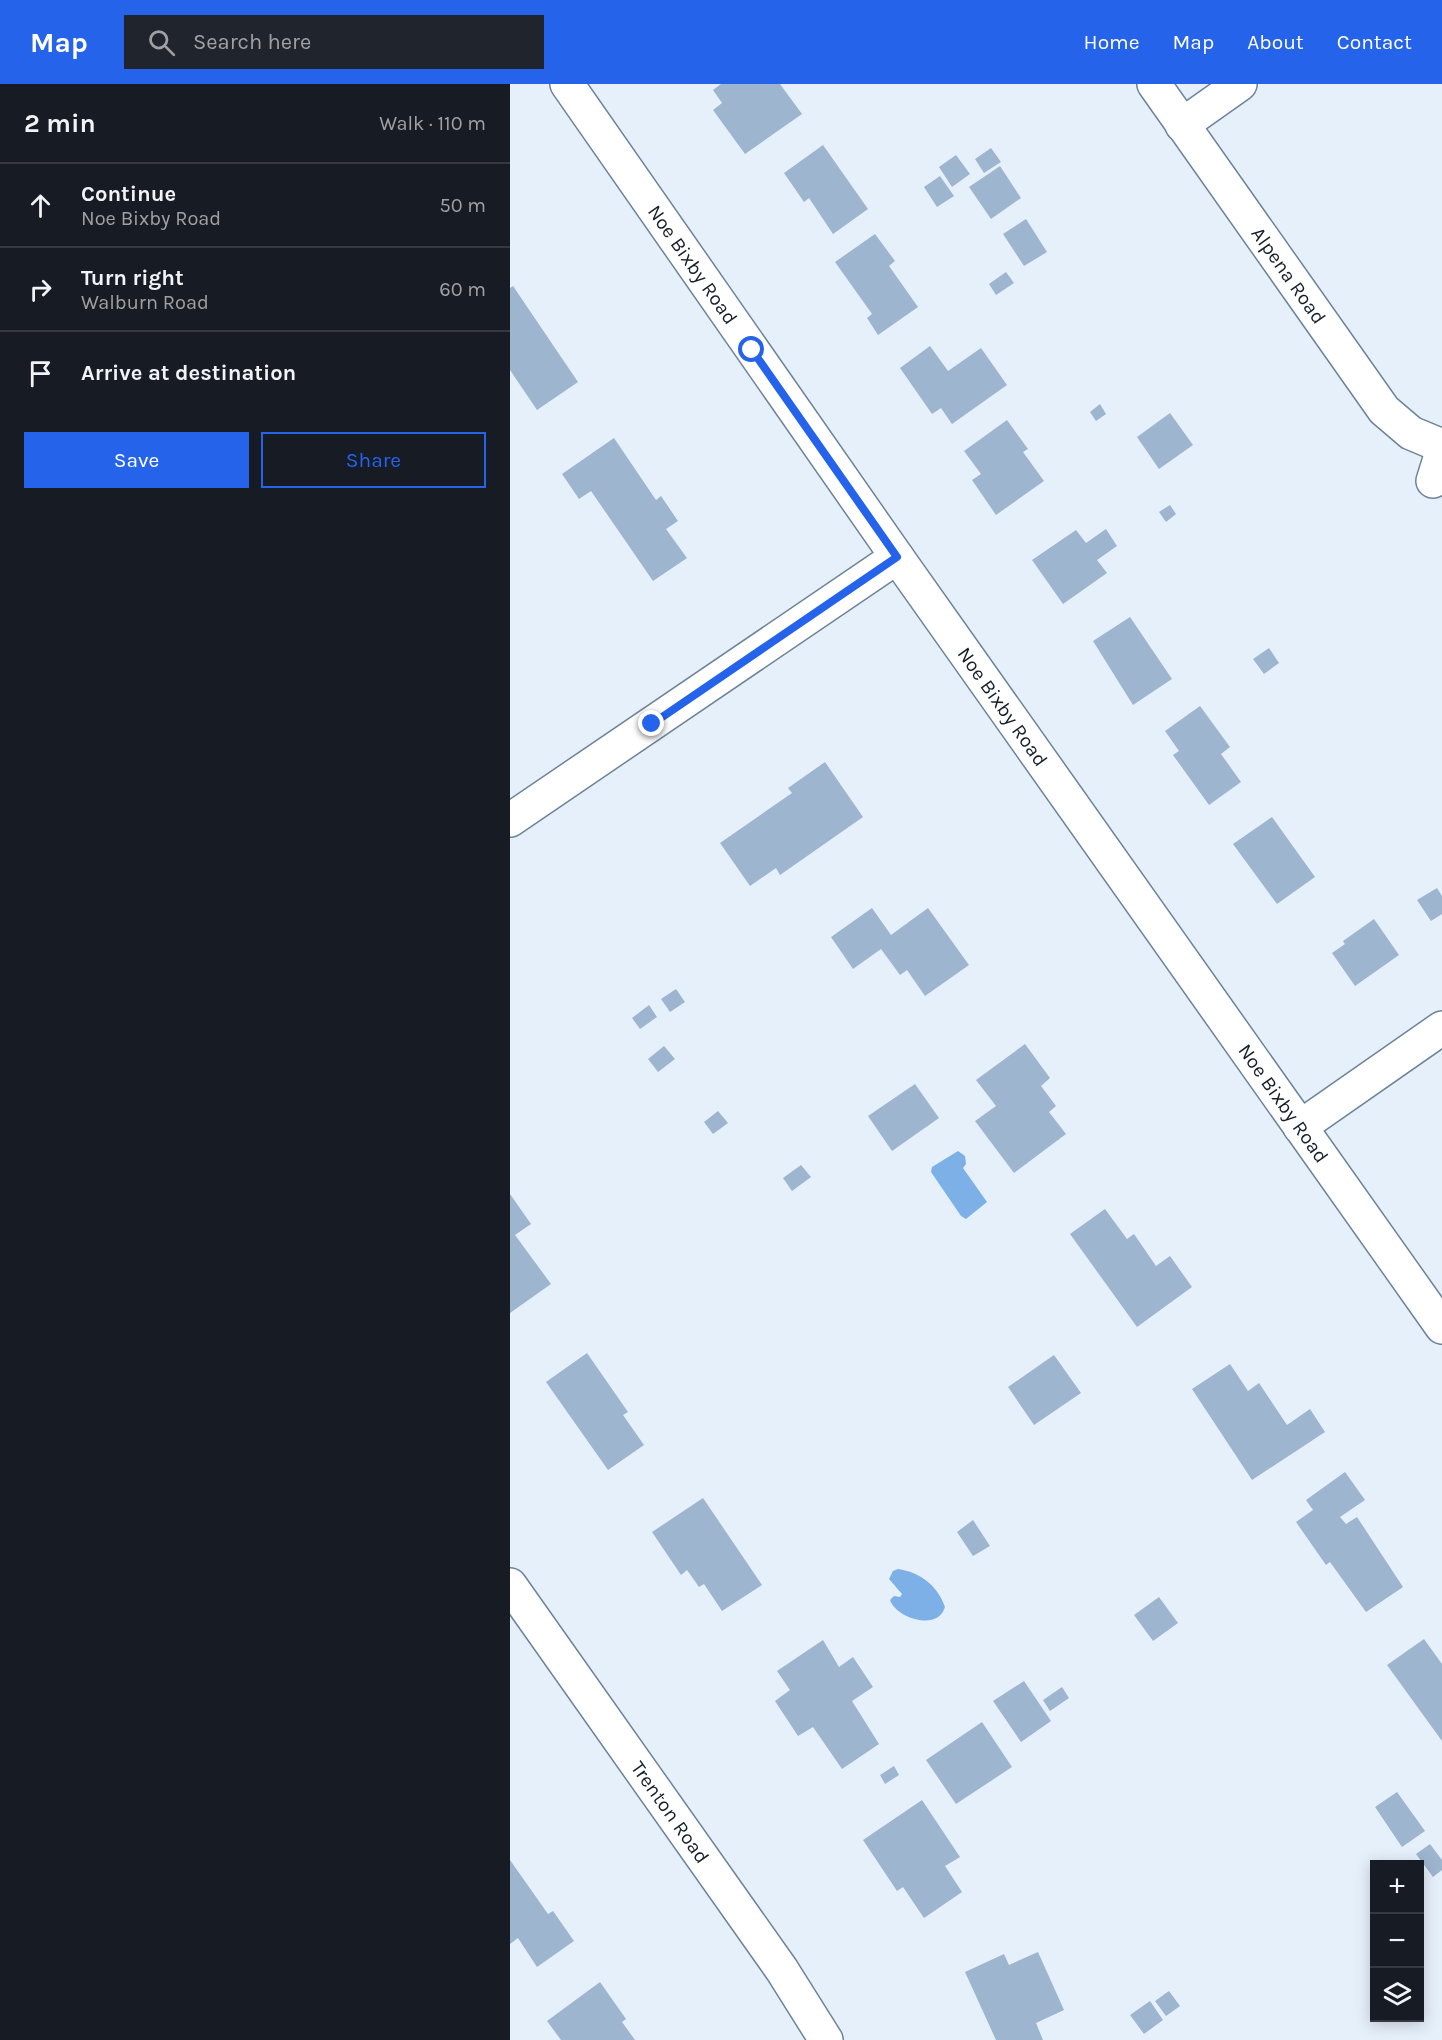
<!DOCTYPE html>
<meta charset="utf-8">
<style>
body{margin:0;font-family:Karla,sans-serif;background:#20242c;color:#f1f3f6}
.controls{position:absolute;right:18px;bottom:18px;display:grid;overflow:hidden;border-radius:0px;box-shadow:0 3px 15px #0003}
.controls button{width:54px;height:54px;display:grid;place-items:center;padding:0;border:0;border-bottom:2px solid #363941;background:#171b24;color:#f1f3f6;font:30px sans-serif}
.stop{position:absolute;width:18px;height:18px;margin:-14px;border:4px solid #2563eb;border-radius:50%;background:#fff}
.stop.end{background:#2563eb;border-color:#fff;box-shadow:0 2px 6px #0008}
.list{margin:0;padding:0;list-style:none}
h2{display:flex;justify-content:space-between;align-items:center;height:78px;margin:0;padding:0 24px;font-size:26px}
h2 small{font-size:20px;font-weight:400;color:#9ea1a6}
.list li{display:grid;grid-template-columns:39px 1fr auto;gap:18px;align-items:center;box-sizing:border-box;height:84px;padding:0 24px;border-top:2px solid #363941}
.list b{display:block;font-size:22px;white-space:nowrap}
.list p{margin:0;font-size:20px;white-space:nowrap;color:#9ea1a6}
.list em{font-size:20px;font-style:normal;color:#9ea1a6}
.actions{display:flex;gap:12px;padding:18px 24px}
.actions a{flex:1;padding:14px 0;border:2px solid #2563eb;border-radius:0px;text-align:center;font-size:21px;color:#2563eb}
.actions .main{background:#2563eb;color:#fff}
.icon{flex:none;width:33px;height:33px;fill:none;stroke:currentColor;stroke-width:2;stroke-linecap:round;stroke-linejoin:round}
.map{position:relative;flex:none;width:932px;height:1956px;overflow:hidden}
header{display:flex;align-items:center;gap:36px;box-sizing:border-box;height:84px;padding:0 30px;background:#2563eb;color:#fff}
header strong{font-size:28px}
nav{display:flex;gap:33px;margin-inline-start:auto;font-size:21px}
.search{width:420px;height:54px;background:#20242c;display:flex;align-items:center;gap:15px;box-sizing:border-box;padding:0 21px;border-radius:0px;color:#9ea1a6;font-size:22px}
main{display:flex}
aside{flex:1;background:#171b24}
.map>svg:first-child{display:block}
.water{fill:#7cb0e7}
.building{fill:#9db5cf}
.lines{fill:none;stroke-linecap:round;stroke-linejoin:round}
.minor-casing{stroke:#6c839b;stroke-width:36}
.minor{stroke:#fff;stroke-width:33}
.route{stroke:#2563eb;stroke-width:8}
.labels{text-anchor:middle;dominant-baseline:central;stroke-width:6;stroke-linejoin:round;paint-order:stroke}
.street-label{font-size:20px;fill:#151e28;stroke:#fff}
</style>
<header>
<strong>Map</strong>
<div class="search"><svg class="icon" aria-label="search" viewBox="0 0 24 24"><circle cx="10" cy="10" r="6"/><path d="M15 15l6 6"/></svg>Search here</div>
<nav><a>Home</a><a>Map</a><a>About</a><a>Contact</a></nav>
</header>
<main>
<aside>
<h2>2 min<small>Walk · 110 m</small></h2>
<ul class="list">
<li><svg class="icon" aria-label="ahead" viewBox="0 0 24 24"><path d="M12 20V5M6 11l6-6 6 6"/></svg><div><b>Continue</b><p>Noe Bixby Road</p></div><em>50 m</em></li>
<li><svg class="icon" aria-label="right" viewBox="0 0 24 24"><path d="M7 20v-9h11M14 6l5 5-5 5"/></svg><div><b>Turn right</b><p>Walburn Road</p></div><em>60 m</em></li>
<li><svg class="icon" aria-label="arrive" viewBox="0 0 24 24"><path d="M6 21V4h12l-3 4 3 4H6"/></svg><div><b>Arrive at destination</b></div></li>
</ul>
<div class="actions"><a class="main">Save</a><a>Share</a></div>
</aside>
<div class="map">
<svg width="932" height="1956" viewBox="0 0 932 1956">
<rect width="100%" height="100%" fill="#e6f0fb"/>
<path class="water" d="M448,1067L455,1072L456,1080L453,1084L477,1118L456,1135L451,1132L421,1088L422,1083Z
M388,1485C410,1488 428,1502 435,1523C428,1548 386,1534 380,1516L384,1512L390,1513L392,1510L379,1495L383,1487Z"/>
<path class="building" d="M211,0H270L292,30L235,70L203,26L212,19L203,6Z
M313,61L358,125L323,150L299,114L294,118L274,89Z
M481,64L491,78L474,89L465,75Z
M446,71L460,90L442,103L429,83Z
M490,82L511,114L481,135L459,103Z
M430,92L444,112L427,123L414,103Z
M516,135L537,168L514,182L493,150Z
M365,150L385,177L379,182L408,223L368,251L357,234L362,230L325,178Z
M496,188L504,199L486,211L479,200Z
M3,202L68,298L27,326L0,286V204Z
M420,262L438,287L471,264L497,301L442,340L431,324L422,330L390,284Z
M590,320L596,330L586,337L580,328Z
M660,329L683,361L649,385L627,353Z
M497,336L518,365L513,368L534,397L486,431L462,396L471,390L454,367Z
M104,354L146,416L151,412L168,437L156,445L177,474L143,497L81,407L69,415L52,390Z
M660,421L666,430L656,438L649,428Z
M596,445L607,462L587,476L597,489L553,520L522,476L566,446L576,459Z
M620,533L662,595L623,621L583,557Z
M759,564L769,579L754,590L743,575Z
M690,622L720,663L711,670L731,698L699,721L663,671L669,667L655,647Z
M315,678L353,733L270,791L266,784L240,802L210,759L282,709L278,704Z
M762,733L805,793L767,820L723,760Z
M927,804L932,812V830L921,837L907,816Z
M362,824L381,851L418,824L459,881L415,912L397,886L390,891L371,865L343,885L321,853Z
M864,835L889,871L845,902L822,869L835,860L833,857Z
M166,905L175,918L160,928L151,915Z
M139,921L147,933L130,945L122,934Z
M515,960L540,994L531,1002L546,1022L539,1028L556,1050L504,1089L465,1037L486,1022L466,996Z
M154,962L165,975L148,988L138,975Z
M405,1000L429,1034L382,1067L358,1032Z
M208,1027L218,1039L203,1050L194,1038Z
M291,1081L301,1093L282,1107L273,1094Z
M0,1110L21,1140L5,1151L41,1200L0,1229Z
M595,1125L617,1155L624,1150L646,1182L660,1172L682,1203L627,1243L560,1150Z
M77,1269L118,1328L113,1331L134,1361L98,1386L36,1298Z
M544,1271L571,1309L524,1341L498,1303Z
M720,1280L738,1307L749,1299L777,1341L800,1325L815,1348L742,1396L682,1305Z
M835,1388L855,1416L830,1433L836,1440L847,1433L893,1503L856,1528L820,1478L816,1481L786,1438L803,1426L796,1416Z
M193,1414L252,1501L212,1527L194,1500L189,1503L177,1486L171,1491L142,1448Z
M463,1436L480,1462L463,1472L447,1448Z
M649,1513L668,1539L643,1557L624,1531Z
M914,1555L932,1580V1657L877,1581Z
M313,1556L329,1583L343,1573L363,1603L342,1617L369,1660L332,1685L303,1643L288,1652L265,1617L280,1606L267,1587Z
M514,1597L541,1637L511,1658L483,1617Z
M552,1603L559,1614L540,1627L533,1616Z
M472,1638L502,1683L446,1720L416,1676Z
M384,1682L389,1691L375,1700L370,1691Z
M887,1708L915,1747L892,1763L865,1723Z
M412,1716L450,1773L435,1782L452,1808L414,1834L393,1803L387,1807L353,1756Z
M920,1760L932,1776V1786L923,1793L906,1770Z
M0,1776L38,1830L43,1827L64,1857L27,1883L8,1854L0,1860Z
M528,1868L554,1926L526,1939L533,1956H486L455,1888L494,1870L499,1881Z
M90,1898L116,1935L112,1938L125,1956H51L37,1937Z
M659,1907L670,1922L656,1932L645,1917Z
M640,1917L653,1936L634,1950L620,1931Z"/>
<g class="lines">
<g class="minor-casing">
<g id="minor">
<path id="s1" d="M57,0L387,473L932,1243"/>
<path id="s2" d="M644,0L874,326L901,349L932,362"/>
<path d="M672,41L730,0"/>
<path d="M923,397L932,368"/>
<path d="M0,736L387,473"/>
<path d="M790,1043L932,944"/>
<path id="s3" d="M0,1501L272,1886L316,1956"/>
</g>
</g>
<use href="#minor" class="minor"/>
</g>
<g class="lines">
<path class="route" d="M142,640L387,473L242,266"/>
</g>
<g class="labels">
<g class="street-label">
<text stroke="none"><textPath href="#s1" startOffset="220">Noe Bixby Road</textPath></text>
<text stroke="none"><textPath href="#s2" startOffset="234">Alpena Road</textPath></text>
<text stroke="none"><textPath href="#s1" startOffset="760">Noe Bixby Road</textPath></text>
<text stroke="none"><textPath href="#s1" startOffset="1246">Noe Bixby Road</textPath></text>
<text stroke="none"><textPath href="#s3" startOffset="278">Trenton Road</textPath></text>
</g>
</g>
</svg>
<div class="controls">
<button>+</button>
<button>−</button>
<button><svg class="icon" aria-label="layers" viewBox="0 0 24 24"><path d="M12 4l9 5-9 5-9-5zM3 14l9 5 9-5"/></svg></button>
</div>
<div class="stop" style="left:242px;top:266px"></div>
<div class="stop end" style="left:142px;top:640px"></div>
</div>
</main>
